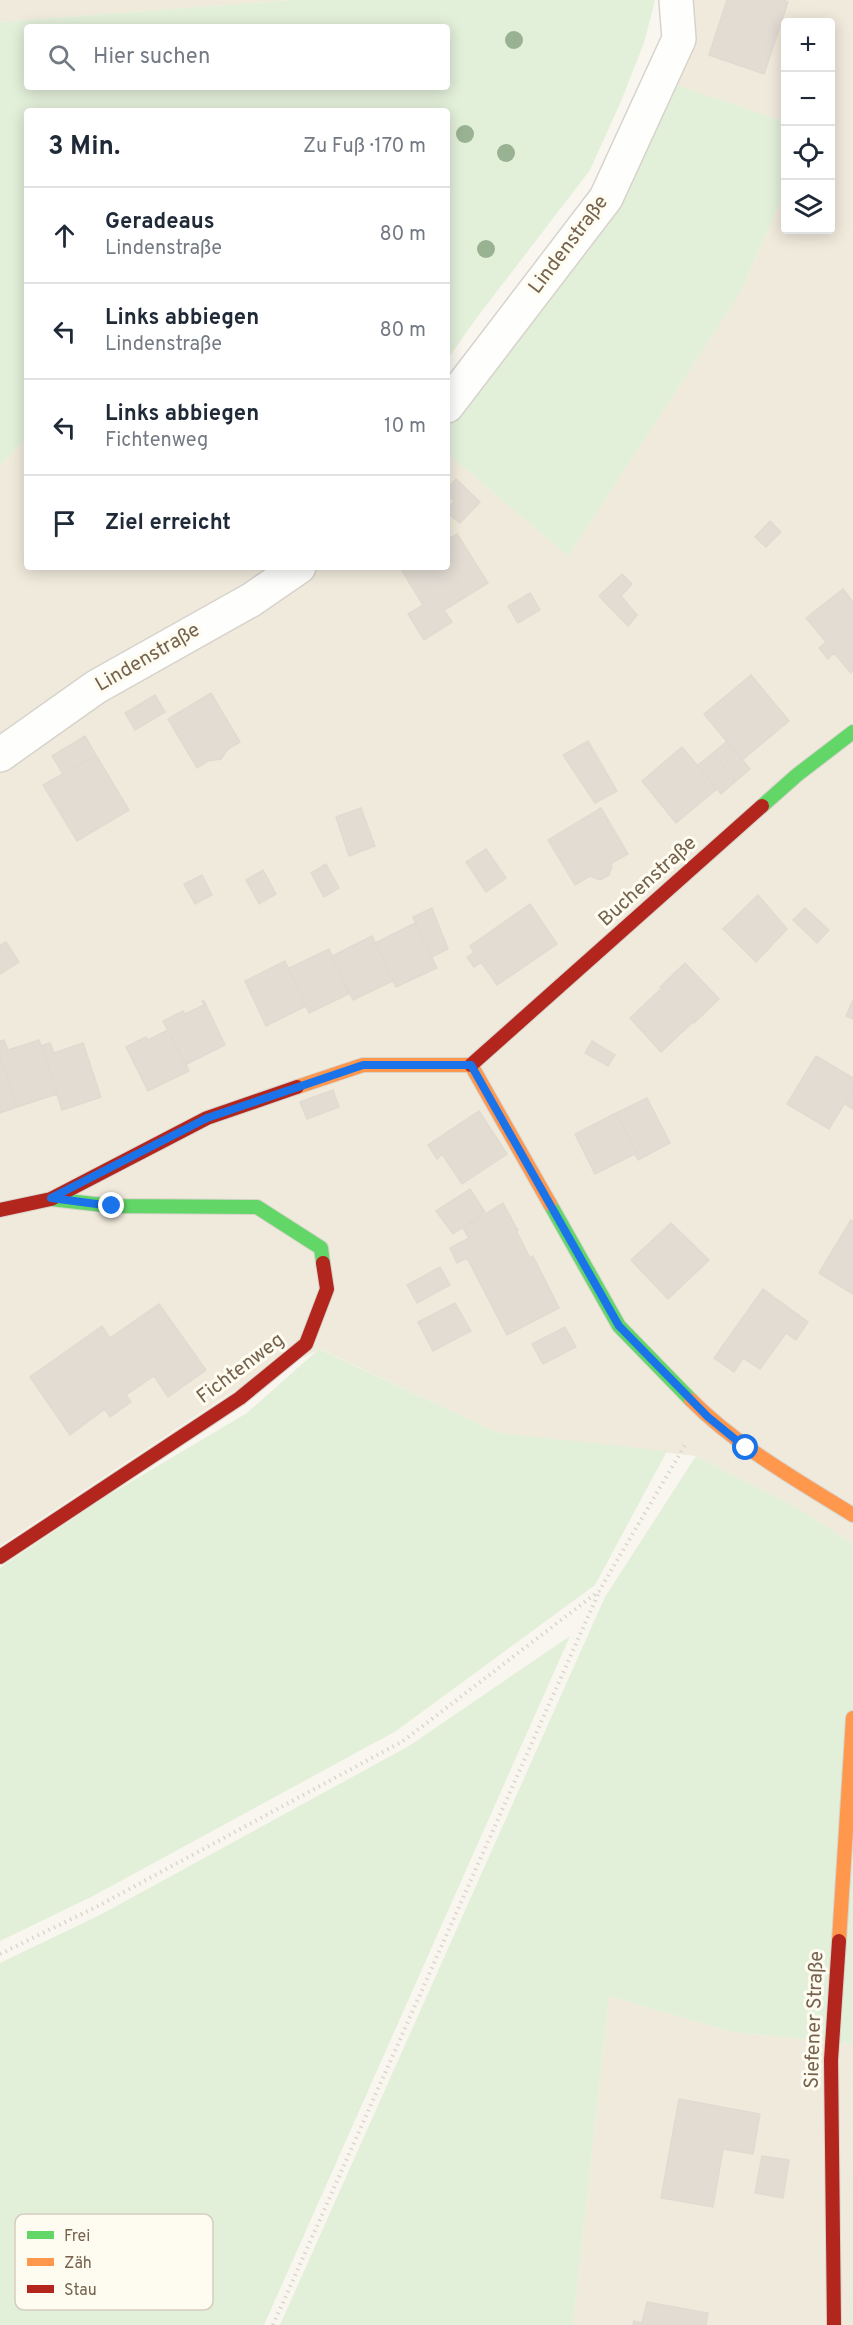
<!DOCTYPE html>
<html lang="de">
<meta charset="utf-8">
<style>
body{margin:0;font-family:Overpass,sans-serif;background:#f2f2f3;color:#1f2937}
.controls{position:absolute;right:18px;top:18px;display:grid;overflow:hidden;border-radius:6px;box-shadow:0 3px 15px #0003}
.controls button{width:54px;height:54px;display:grid;place-items:center;padding:0;border:0;border-bottom:2px solid #e0e1e3;background:#fff;color:#1f2937;font:30px sans-serif}
.stop{position:absolute;width:18px;height:18px;margin:-14px;border:4px solid #1a73e8;border-radius:50%;background:#fff}
.stop.end{background:#1a73e8;border-color:#fff;box-shadow:0 2px 6px #0008}
.list{margin:0;padding:0;list-style:none}
h2{display:flex;justify-content:space-between;align-items:center;height:78px;margin:0;padding:0 24px;font-size:26px}
h2 small{font-size:20px;font-weight:400;color:#747a83}
.list li{display:grid;grid-template-columns:39px 1fr auto;gap:18px;align-items:center;box-sizing:border-box;height:96px;padding:0 24px;border-top:2px solid #e0e1e3}
.list b{display:block;font-size:22px;white-space:nowrap}
.list p{margin:0;font-size:20px;white-space:nowrap;color:#747a83}
.list em{font-size:20px;font-style:normal;color:#747a83}
.icon{flex:none;width:33px;height:33px;fill:none;stroke:currentColor;stroke-width:2;stroke-linecap:round;stroke-linejoin:round}
.map{position:relative;flex:none;width:853px;height:2325px;overflow:hidden}
.search{position:absolute;background:#fff;box-shadow:0 3px 15px #0003;left:24px;top:24px;width:426px;height:66px;display:flex;align-items:center;gap:15px;box-sizing:border-box;padding:0 21px;border-radius:6px;color:#747a83;font-size:22px}
.panel{position:absolute;background:#fff;box-shadow:0 3px 15px #0003;left:24px;top:108px;width:426px;height:462px;border-radius:6px}
.map>svg:first-child{display:block}
.residential{fill:#f0eadc}
.green{fill:#e2efd9;fill-rule:evenodd}
.building{fill:#e2dcd3;stroke:#e1dad0;stroke-width:1.5}
.lines{fill:none;stroke-linecap:round;stroke-linejoin:round}
.street-casing{stroke:#d7d3cc;stroke-width:36}
.fast-casing{stroke:#d8d3cb;stroke-width:16}
.slow-casing{stroke:#d8d3cb;stroke-width:16}
.jam-casing{stroke:#d8d3cb;stroke-width:16}
.path{stroke:#dad6cf;stroke-width:4;stroke-dasharray:1.5 4.5;stroke-linecap:butt}
.street{stroke:#fefefc;stroke-width:33}
.fast{stroke:#63d668;stroke-width:14}
.slow{stroke:#ff974d;stroke-width:14}
.jam{stroke:#b3261e;stroke-width:14}
.tree{fill:#99b292}
.route{stroke:#1a73e8;stroke-width:8}
.labels{text-anchor:middle;dominant-baseline:central;stroke-width:6;stroke-linejoin:round;paint-order:stroke}
.street-label{font-size:20px;fill:#76634e;stroke:#fefbf0}
.key{fill:#fefbf0;stroke:#d5cdbf;stroke-width:1.5}
.key-label{font-size:16px;fill:#76634e}
</style>
<div class="map">
<svg width="853" height="2325" viewBox="0 0 853 2325">
<rect width="100%" height="100%" fill="#f8f6ee"/>
<path class="residential" d="M0,0H293L0,22Z
M683,0H853V1544L799,1509L696,1456L498,1433L320,1349L232,1392L0,1546V466L27,437V567H447V453L568,556L740,293L785,191L786,230H830V22H786L785,122L668,82Z
M609,1996L732,2032L852,2044L850,2325H573Z"/>
<path class="green" d="M293,0H655L644,43L621,101L590,170L475,320L447,360V111H27V437L0,466V22ZM27,27H447V87H27Z
M668,82L785,122V191L740,293L568,556L447,453V423L614,200Z
M319,1349L498,1433L667,1451L595,1585L396,1731L93,1896L0,1941V1568L102,1499L247,1413Z
M696,1456L799,1509L853,1544V2325H850L852,2044L732,2032L609,1996L573,2325H280L605,1597Z
M570,1636L264,2325H0V1963L100,1915L409,1746Z"/>
<path class="building" d="M727,0H786L785,2H788L764,74L709,55Z
M456,479L480,502L460,523L447,513V509L454,501L447,495V489Z
M770,521L781,532L766,547L755,537Z
M457,534L488,583L444,610L452,622L424,640L408,614L423,605L401,569L404,567H447V540Z
M622,574L632,584L621,596L637,615L628,626L599,596Z
M843,589L853,602V671L851,673L834,653L828,659L819,648L826,642L806,618Z
M530,593L540,610L518,623L508,606Z
M751,675L789,721L742,760L704,714Z
M211,693L240,742L228,749L221,759L208,761L197,768L168,719Z
M155,695L165,712L135,730L125,713Z
M85,736L96,755L63,774L52,756Z
M588,741L617,791L595,803L563,755Z
M727,741L750,769L736,781L713,753Z
M682,747L717,789L676,823L642,781Z
M713,753L736,781L721,794L698,765Z
M96,755L129,810L77,841L43,785Z
M361,808L375,846L349,856L336,817Z
M601,808L628,854L610,864L612,866L609,875L600,880L590,876L575,885L548,840Z
M486,849L506,878L486,892L466,862Z
M326,864L339,888L324,897L311,873Z
M263,870L276,894L259,904L246,880Z
M202,875L212,895L195,904L184,884Z
M758,895L787,929L756,962L723,929Z
M530,904L557,944L497,985L481,962L474,967L467,957L474,953L470,946Z
M432,908L448,949L432,957L413,917Z
M805,908L829,930L817,943L793,920Z
M415,923L437,968L396,987L375,943Z
M372,936L393,981L353,1000L332,956Z
M6,942L19,962L0,974V945Z
M329,949L349,994L309,1013L289,968Z
M285,961L306,1006L266,1026L245,981Z
M685,963L719,999L694,1023L693,1021L695,1020L663,987H660Z
M663,987L695,1020L661,1052L630,1018Z
M853,1000V1019L846,1016Z
M202,1001H204L225,1045L185,1065L163,1021L183,1011L185,1014L204,1005Z
M168,1030L189,1071L148,1091L126,1047L146,1037L148,1040Z
M4,1040L8,1050L39,1040L57,1094L17,1107L0,1056V1041Z
M592,1041L615,1055L608,1066L585,1053Z
M50,1043L54,1053L83,1043L101,1097L62,1110L41,1046Z
M0,1056L17,1107L0,1113Z
M816,1056L853,1078V1090L829,1129L787,1104Z
M333,1090L339,1107L307,1119L300,1102Z
M853,1090V1109L845,1104Z
M647,1098L670,1143L638,1160L635,1154L637,1153L616,1113Z
M479,1111L507,1154L462,1184L442,1154L437,1159L428,1145Z
M616,1113L637,1153L595,1174L575,1134Z
M470,1189L485,1212L453,1234L436,1211Z
M503,1203L517,1229H518L517,1232L530,1258L533,1256L559,1308L507,1335L467,1258L457,1263L450,1248L469,1238L463,1228Z
M851,1220L853,1221V1294L819,1273Z
M671,1223L709,1260L668,1299L631,1260Z
M440,1267L450,1285L417,1303L407,1285Z
M763,1289L808,1322L796,1340L786,1333L760,1369L743,1358L734,1372L714,1358Z
M455,1303L471,1331L433,1351L418,1322Z
M159,1304L206,1370L168,1397L154,1376L126,1395L131,1402L110,1417L105,1409L70,1435L30,1377L102,1326L110,1338Z
M565,1327L576,1347L543,1364L532,1344Z
M679,2099L760,2114L753,2154L723,2149L713,2207L661,2198Z
M762,2156L789,2160L783,2198L755,2193Z
M647,2302L708,2313L706,2325H633L634,2321L642,2323Z"/>
<g class="lines">
<g class="street-casing">
<path id="street" d="M447,406L606,198L679,39L676,0
M0,755L96,687L251,600L299,567"/>
</g>
<g class="fast-casing">
<path id="fast" d="M762,806L797,775L853,732
M51,1199L112,1206L257,1207L321,1248L323,1263
M550,1204L619,1326L691,1400"/>
</g>
<g class="slow-casing">
<path id="slow" d="M297,1087L363,1065H471L550,1204
M691,1400C738,1447 797,1480 853,1515
M839,1941L853,1718"/>
</g>
<g class="jam-casing">
<path id="jam" d="M471,1065L762,806
M0,1210L51,1199L207,1118L297,1087
M0,1557L240,1398L306,1344L327,1289L323,1263
M834,2325L831,2060L839,1941"/>
</g>
<path class="path" d="M0,1954L98,1906L403,1741L599,1591L685,1445
M273,2325L599,1592"/>
<use href="#street" class="street"/>
<use href="#fast" class="fast"/>
<use href="#slow" class="slow"/>
<use href="#jam" class="jam"/>
</g>
<g class="tree">
<circle cx="514" cy="40" r="9"/>
<circle cx="465" cy="134" r="9"/>
<circle cx="506" cy="153" r="9"/>
<circle cx="486" cy="249" r="9"/>
</g>
<g class="lines">
<path class="route" d="M112,1206L51,1198L207,1118L363,1065H471L619,1326L708,1417L746,1448"/>
</g>
<g class="labels">
<g class="street-label">
<text transform="translate(569 245) rotate(-53)">Lindenstraße</text>
<text transform="translate(148 658) rotate(-30)">Lindenstraße</text>
<text transform="translate(648 882) rotate(-42)">Buchenstraße</text>
<text transform="translate(241 1369) rotate(-37)">Fichtenweg</text>
<text transform="translate(815 2020) rotate(-88)">Siefener Straße</text>
</g>
</g>
<rect x="15" y="2214" width="198" height="96" rx="9" class="key"/>
<rect x="27" y="2231" width="27" height="8" fill="#63d668"/>
<rect x="27" y="2258" width="27" height="8" fill="#ff974d"/>
<rect x="27" y="2285" width="27" height="8" fill="#b3261e"/>
<g class="key-label">
<text x="64" y="2241">Frei</text>
<text x="64" y="2268">Zäh</text>
<text x="64" y="2295">Stau</text>
</g>
</svg>
<div class="controls">
<button>+</button>
<button>−</button>
<button><svg class="icon" aria-label="locate" viewBox="0 0 24 24"><circle cx="12" cy="12" r="6"/><path d="M12 2v4M12 18v4M2 12h4M18 12h4"/></svg></button>
<button><svg class="icon" aria-label="layers" viewBox="0 0 24 24"><path d="M12 4l9 5-9 5-9-5zM3 14l9 5 9-5"/></svg></button>
</div>
<div class="stop" style="left:746px;top:1448px"></div>
<div class="stop end" style="left:112px;top:1206px"></div>
<div class="search"><svg class="icon" aria-label="search" viewBox="0 0 24 24"><circle cx="10" cy="10" r="6"/><path d="M15 15l6 6"/></svg>Hier suchen</div>
<section class="panel">
<h2>3 Min.<small>Zu Fuß · 170 m</small></h2>
<ul class="list">
<li><svg class="icon" aria-label="ahead" viewBox="0 0 24 24"><path d="M12 20V5M6 11l6-6 6 6"/></svg><div><b>Geradeaus</b><p>Lindenstraße</p></div><em>80 m</em></li>
<li><svg class="icon" aria-label="left" viewBox="0 0 24 24"><path d="M17 20v-9H6M10 6l-5 5 5 5"/></svg><div><b>Links abbiegen</b><p>Lindenstraße</p></div><em>80 m</em></li>
<li><svg class="icon" aria-label="left" viewBox="0 0 24 24"><path d="M17 20v-9H6M10 6l-5 5 5 5"/></svg><div><b>Links abbiegen</b><p>Fichtenweg</p></div><em>10 m</em></li>
<li><svg class="icon" aria-label="arrive" viewBox="0 0 24 24"><path d="M6 21V4h12l-3 4 3 4H6"/></svg><div><b>Ziel erreicht</b></div></li>
</ul>
</section>
</div>
